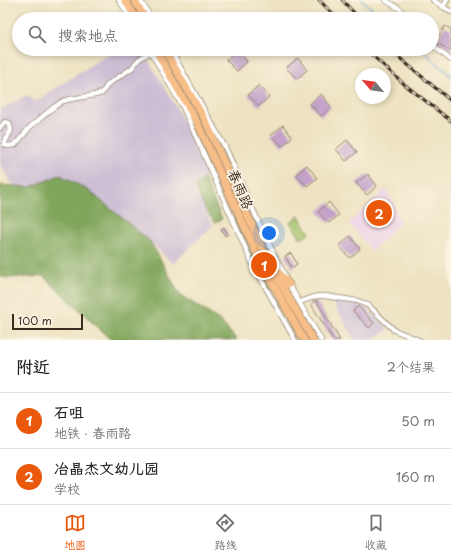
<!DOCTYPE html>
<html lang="zh">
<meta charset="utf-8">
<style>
body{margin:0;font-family:"Playpen Sans","LXGW WenKai TC",sans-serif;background:#f2f2f2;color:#202124}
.compass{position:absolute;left:355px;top:68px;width:36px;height:36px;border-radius:50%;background:#fff;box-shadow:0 2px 6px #0003;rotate:299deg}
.scale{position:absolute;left:12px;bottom:10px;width:71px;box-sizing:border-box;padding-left:4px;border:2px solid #3b2a1e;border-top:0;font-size:11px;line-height:14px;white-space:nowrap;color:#3b2a1e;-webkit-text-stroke:3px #fcf5e5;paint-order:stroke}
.you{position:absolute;left:269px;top:233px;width:14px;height:14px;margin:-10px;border:3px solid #fff;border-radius:50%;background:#1a73e8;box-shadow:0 0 0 6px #1a73e833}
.badge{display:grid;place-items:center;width:26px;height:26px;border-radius:50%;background:#ea580c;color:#fff;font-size:13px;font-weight:700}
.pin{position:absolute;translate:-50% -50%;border:2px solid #fff;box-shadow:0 1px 4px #0006}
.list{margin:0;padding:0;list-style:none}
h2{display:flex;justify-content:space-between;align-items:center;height:52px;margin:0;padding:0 16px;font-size:17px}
h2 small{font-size:13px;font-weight:400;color:#757577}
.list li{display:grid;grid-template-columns:26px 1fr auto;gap:12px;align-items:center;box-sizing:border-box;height:56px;padding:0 16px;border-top:1px solid #e0e0e0}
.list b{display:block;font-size:15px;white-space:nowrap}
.list p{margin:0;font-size:13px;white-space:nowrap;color:#757577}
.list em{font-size:13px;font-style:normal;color:#757577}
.icon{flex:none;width:22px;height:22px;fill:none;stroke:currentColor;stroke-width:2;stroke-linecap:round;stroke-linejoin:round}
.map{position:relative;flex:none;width:451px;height:340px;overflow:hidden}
.search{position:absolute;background:#fff;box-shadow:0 2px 6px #0003;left:12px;right:12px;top:12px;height:44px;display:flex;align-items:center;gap:10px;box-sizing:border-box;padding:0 14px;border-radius:22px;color:#757577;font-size:15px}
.sheet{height:164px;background:#fff}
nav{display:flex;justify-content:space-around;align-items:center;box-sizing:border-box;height:56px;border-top:1px solid #e0e0e0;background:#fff;font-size:11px;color:#757577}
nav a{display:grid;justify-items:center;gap:2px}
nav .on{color:#ea580c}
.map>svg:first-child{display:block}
.built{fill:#edd0e8}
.industrial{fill:#ccbed4}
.green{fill:#a1bf66;stroke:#6e7442}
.forest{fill:#80a65b;stroke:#5e683c}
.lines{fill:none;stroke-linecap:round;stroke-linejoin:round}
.stream{stroke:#5ea4d3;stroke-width:1.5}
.building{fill:#c3a1ca}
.street-casing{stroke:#948670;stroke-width:6}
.primary-casing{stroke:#948670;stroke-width:8}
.street{stroke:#fff;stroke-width:4.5}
.primary{stroke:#f7be88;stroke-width:7}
.rail-casing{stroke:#3b2a1e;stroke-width:3}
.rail{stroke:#fcf5e5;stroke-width:1.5;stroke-dasharray:4.5;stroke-linecap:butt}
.labels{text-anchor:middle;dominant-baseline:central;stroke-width:3.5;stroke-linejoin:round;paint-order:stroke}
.street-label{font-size:14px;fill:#3b2a1e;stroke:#fcf5e5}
</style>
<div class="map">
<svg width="451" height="340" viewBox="0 0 451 340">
<rect width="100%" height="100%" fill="#fcf5e5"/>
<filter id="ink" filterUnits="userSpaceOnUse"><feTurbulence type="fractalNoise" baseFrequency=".025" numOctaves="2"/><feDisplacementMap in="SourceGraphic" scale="8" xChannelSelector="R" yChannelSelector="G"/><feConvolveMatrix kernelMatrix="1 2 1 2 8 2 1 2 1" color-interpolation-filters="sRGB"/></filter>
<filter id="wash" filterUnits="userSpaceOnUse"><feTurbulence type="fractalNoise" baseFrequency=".012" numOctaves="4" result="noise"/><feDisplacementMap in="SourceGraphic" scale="16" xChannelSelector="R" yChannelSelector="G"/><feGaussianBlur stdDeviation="0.9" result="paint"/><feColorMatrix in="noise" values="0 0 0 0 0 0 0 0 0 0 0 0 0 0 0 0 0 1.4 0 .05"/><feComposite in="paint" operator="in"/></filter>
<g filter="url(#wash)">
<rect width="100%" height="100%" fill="#ede2c1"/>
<path class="built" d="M386,189L394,203L400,222L372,251L349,223Z"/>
<path class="industrial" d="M129,49H139L144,53L178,110L207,175L193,186L213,225L173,264L150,241L88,190L60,175L30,187L14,186L0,165V110L26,95L35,102L105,56Z
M332,301H347L360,304L367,308L388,329L387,331L372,340H355Z"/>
<path class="green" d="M299,216L310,233L301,239L290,222Z"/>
<path class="forest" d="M192,121L231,210H230Z
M226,155H227L275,264L269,255L260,235Z
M60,175L88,190L150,241L180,295L219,320L237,340H111L43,276L7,278L0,276V185L30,187Z
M204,178L222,219L215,223L205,209L195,186Z
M235,217L253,256L272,292L270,293L251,257L233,218Z
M275,298L299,340H297L273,299Z"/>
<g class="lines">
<path class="stream" d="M362,0L384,19
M421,49L451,76"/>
</g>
<g id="blocks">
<path class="building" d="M445,26L451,29V51L435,42Z
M237,50L247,62L237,71L226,60Z
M298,58L307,70L297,79L286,68Z
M259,85L269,97L259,106L248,95Z
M321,94L331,107L321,116L310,104Z
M283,125L292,137L282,146L271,135Z
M347,140L357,152L346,161L336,149Z
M307,165L317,178L307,186L296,175Z
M368,174L377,186L367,195L356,183Z
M329,202L339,215L329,223L318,212Z
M224,227L228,234L225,236L221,229Z
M350,236L360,249L350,258L339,246Z
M291,253L297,264L292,268L285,256Z
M316,300L340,340H333L311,304Z
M358,306L374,323L369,328L353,311Z"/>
</g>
</g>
<g filter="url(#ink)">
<use href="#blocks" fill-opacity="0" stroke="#948670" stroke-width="1"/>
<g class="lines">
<g class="street-casing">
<path id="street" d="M119,0L131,19
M140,0L152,19
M385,0L400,9L408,19
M433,0L451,12
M443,7L447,0
M432,45L451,60
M149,49L183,107L253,265L295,340
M170,49L225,147L263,232L285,276
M0,128L5,122L9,123L11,130L4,144L7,146L15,145L30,127L54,107L63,101L71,99L95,95L102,93L108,84L132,68L138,60L150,52
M288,283L321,340
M300,302L317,296H325L358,301L369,306L394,330L419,340"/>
</g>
<g class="primary-casing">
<path id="primary" d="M125,0L137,19
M134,0L146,19
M155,49L198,124L260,261L304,340
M164,49L205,120L268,261L313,340
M277,271L289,284"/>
</g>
<use href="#street" class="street"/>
<use href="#primary" class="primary"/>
<g class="rail-casing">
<path id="rail" d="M319,0L338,19
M342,0L360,19
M365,49L404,84L451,121
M389,49L451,101"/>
</g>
<use href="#rail" class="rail"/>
</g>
</g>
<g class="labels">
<g class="street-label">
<text transform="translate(241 189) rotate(67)">春雨路</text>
</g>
</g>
</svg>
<svg class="compass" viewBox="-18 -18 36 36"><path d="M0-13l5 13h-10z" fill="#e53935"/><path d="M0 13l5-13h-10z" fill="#757577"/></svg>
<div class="scale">100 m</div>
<div class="you"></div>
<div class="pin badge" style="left:264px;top:265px">1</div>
<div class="pin badge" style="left:379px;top:213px">2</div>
<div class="search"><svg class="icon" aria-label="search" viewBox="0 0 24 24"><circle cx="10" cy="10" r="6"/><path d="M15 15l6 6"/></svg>搜索地点</div>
</div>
<section class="sheet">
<h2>附近<small>2个结果</small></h2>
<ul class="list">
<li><span class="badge">1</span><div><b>石咀</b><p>地铁 · 春雨路</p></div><em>50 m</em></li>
<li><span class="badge">2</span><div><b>冶晶杰文幼儿园</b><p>学校</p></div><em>160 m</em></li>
</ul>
</section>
<nav>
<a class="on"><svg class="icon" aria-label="map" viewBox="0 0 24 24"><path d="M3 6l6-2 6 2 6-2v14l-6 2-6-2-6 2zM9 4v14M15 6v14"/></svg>地图</a>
<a><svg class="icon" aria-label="directions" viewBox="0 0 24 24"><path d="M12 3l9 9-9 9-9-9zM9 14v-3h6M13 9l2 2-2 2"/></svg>路线</a>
<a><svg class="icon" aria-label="saved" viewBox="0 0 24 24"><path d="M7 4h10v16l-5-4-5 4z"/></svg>收藏</a>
</nav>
